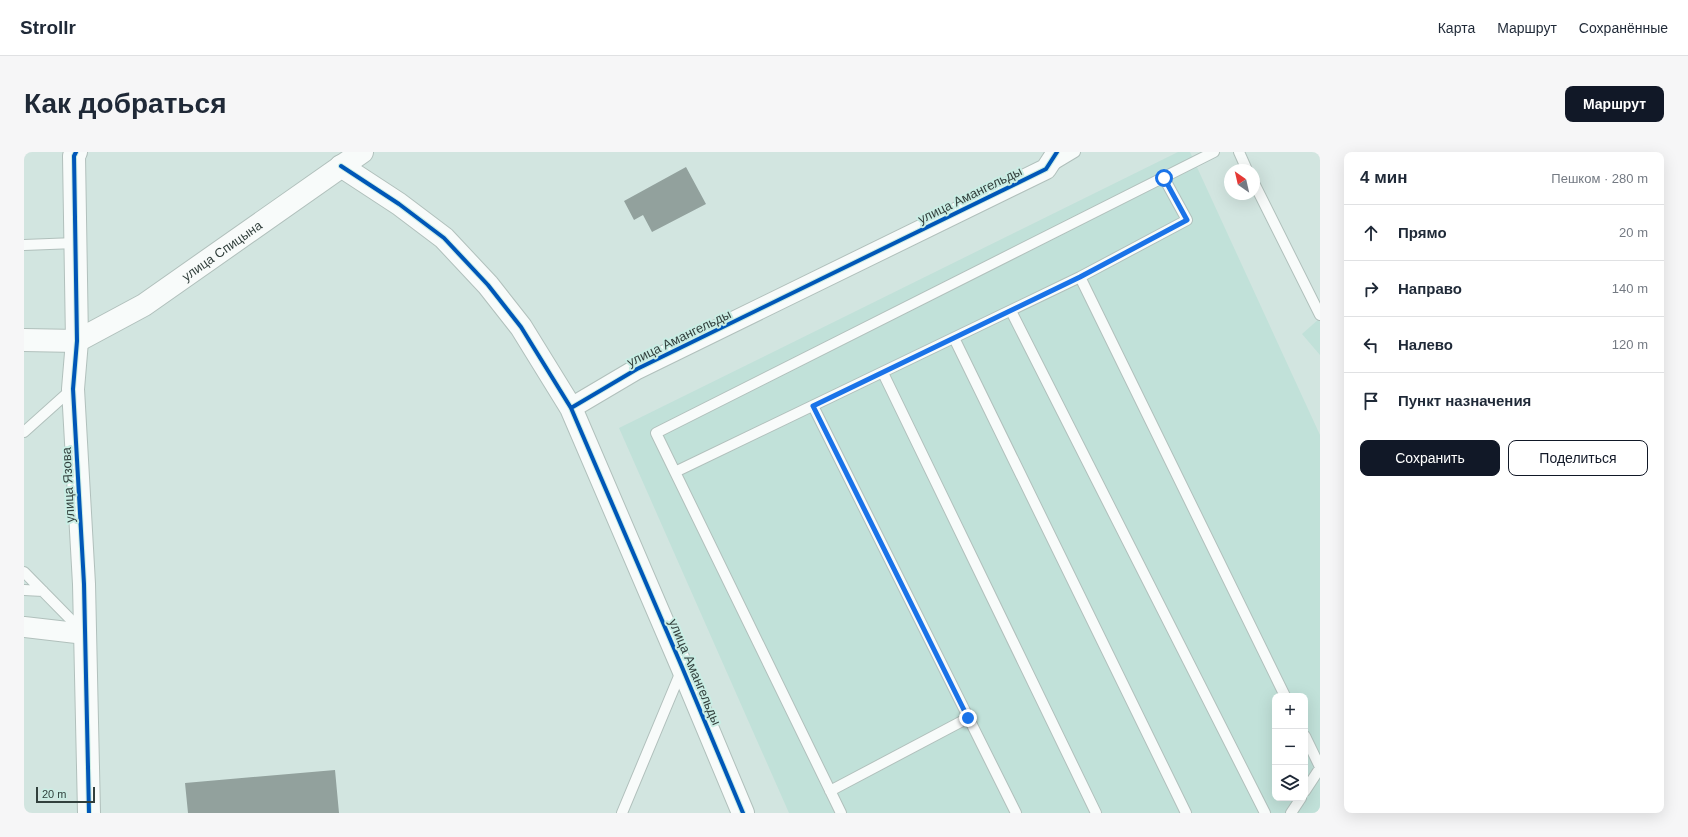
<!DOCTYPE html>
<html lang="ru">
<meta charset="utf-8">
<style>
body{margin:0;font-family:Arial,sans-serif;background:#f6f6f7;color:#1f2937}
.controls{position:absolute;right:12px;bottom:12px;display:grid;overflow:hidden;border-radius:8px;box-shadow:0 4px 16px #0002}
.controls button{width:36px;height:36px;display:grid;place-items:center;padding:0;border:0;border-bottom:1px solid #e0e1e3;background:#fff;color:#1f2937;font:20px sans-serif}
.compass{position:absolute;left:1200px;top:12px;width:36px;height:36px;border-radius:50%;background:#fff;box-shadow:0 4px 16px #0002;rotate:326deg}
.scale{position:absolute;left:12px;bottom:10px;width:59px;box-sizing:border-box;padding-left:4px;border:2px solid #32403d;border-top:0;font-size:11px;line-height:14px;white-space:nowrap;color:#32403d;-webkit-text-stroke:3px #caede4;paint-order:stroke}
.stop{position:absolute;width:12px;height:12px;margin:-9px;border:3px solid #1a73e8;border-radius:50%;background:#fff}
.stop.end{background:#1a73e8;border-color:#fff;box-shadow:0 1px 4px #0008}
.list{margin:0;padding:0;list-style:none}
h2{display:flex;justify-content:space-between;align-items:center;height:52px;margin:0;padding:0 16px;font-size:17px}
h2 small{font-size:13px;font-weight:400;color:#747a83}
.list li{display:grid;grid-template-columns:26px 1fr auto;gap:12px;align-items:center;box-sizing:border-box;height:56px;padding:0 16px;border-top:1px solid #e0e1e3}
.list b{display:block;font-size:15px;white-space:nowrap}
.list em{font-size:13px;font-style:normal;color:#747a83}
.actions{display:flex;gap:8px;padding:12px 16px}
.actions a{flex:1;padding:9px 0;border:1px solid #111827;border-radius:8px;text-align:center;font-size:14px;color:#111827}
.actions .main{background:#111827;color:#fff}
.icon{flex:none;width:22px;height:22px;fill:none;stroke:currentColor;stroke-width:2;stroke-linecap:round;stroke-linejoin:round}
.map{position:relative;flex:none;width:1296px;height:661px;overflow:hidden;border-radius:8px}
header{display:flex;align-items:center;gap:24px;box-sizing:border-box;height:56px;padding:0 20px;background:#fff;border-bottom:1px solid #e0e1e3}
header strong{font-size:19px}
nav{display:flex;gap:22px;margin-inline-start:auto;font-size:14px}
.intro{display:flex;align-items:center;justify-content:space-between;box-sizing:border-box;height:96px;padding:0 24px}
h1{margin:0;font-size:28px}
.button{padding:10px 18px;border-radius:8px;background:#111827;color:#fff;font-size:14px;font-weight:700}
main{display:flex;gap:24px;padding:0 24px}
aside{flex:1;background:#fff;border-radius:8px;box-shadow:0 4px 16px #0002}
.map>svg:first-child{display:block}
.built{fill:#c1e1d9;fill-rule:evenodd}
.building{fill:#92a19d}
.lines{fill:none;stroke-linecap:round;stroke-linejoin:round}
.service-casing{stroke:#b1c0bc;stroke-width:12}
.minor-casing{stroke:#b1c0bc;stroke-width:22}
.tertiary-casing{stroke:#b1c0bc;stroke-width:24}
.service{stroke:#f8fbfa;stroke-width:10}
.minor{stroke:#f8fbfa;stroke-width:20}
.tertiary{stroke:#f8fbfa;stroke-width:22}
.cycleway-casing{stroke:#caede4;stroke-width:6}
.cycleway{stroke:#0057b8;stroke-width:4}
.route{stroke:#1a73e8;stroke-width:5}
.labels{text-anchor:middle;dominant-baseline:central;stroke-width:4;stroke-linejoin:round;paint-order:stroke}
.street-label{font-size:13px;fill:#32403d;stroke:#caede4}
</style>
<header>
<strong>Strollr</strong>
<nav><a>Карта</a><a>Маршрут</a><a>Сохранённые</a></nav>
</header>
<div class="intro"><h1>Как добраться</h1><a class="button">Маршрут</a></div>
<main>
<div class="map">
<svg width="1296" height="661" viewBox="0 0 1296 661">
<rect width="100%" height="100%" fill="#d2e5e0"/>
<path class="built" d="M1154,0H1166L1296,283V661H765L595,276ZM1251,544H1281V646H1251Z
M1296,166V203L1278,182Z"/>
<path class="building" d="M662,15L682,52L628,80L619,63L610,68L600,49Z
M311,618L315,661H164L161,631Z"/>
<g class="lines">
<g class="service-casing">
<path id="service" d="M1215,0L1223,18
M1031,12L1051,0
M1230,31L1296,163
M0,93L51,91
M1056,125L1261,544
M987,159L1241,661
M930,186L1162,661
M859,221L1072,661
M789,254L992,661
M0,280L48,237
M651,320L1056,125L1163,68L1140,26
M0,420L59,480
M0,438L19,439
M1281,584L1296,615
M806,639L944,566
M1281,639L1296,616
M598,661L658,517
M817,661L632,281L1190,0
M1267,661L1277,646"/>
</g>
<g class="minor-casing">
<path id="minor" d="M547,256L613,217L1022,17L1033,0
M0,475L61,482"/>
</g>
<g class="tertiary-casing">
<g id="tertiary">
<path d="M52,0L50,4L53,189L49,237L60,432L65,661"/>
<path d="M317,14L375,52L420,86L464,133L497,175L547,256L658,515L719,661"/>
<path id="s1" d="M0,188L53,189L120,153L338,0"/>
</g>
</g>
<use href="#service" class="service"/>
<use href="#minor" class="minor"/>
<use href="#tertiary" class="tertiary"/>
<g class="cycleway-casing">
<path id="cycleway" d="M52,0L50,4L53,189L49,237L60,432L65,661
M317,14L375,52L420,86L464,133L497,175L547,256L658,515L719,661
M547,256L613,217L1022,17L1033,0"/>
</g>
<use href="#cycleway" class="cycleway"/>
</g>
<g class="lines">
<path class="route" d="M944,566L789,254L1056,125L1163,68L1140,26"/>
</g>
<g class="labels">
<g class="street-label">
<text transform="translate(946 43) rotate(-26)">улица Амангельды</text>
<text stroke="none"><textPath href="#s1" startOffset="224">улица Спицына</textPath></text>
<text transform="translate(655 186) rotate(-26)">улица Амангельды</text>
<text transform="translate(44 333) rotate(-93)">улица Язова</text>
<text transform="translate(671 520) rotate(67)">улица Амангельды</text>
</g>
</g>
</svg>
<div class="controls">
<button>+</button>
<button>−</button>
<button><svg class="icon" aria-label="layers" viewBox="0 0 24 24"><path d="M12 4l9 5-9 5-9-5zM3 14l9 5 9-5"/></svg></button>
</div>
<svg class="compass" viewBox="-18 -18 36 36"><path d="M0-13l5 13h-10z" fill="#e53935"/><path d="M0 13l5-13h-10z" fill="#747a83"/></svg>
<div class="scale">20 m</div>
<div class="stop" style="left:1140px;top:26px"></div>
<div class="stop end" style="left:944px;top:566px"></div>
</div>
<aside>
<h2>4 мин<small>Пешком · 280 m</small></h2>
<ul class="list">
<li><svg class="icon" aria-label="ahead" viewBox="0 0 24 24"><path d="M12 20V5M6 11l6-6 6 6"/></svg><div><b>Прямо</b></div><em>20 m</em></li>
<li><svg class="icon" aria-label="right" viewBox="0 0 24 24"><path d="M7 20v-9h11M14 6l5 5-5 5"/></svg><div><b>Направо</b></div><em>140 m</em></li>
<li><svg class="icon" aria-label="left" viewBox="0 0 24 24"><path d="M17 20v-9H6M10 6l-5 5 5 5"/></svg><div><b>Налево</b></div><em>120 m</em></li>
<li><svg class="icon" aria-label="arrive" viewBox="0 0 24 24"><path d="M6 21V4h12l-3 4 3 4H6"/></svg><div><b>Пункт назначения</b></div></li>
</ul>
<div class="actions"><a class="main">Сохранить</a><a>Поделиться</a></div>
</aside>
</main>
